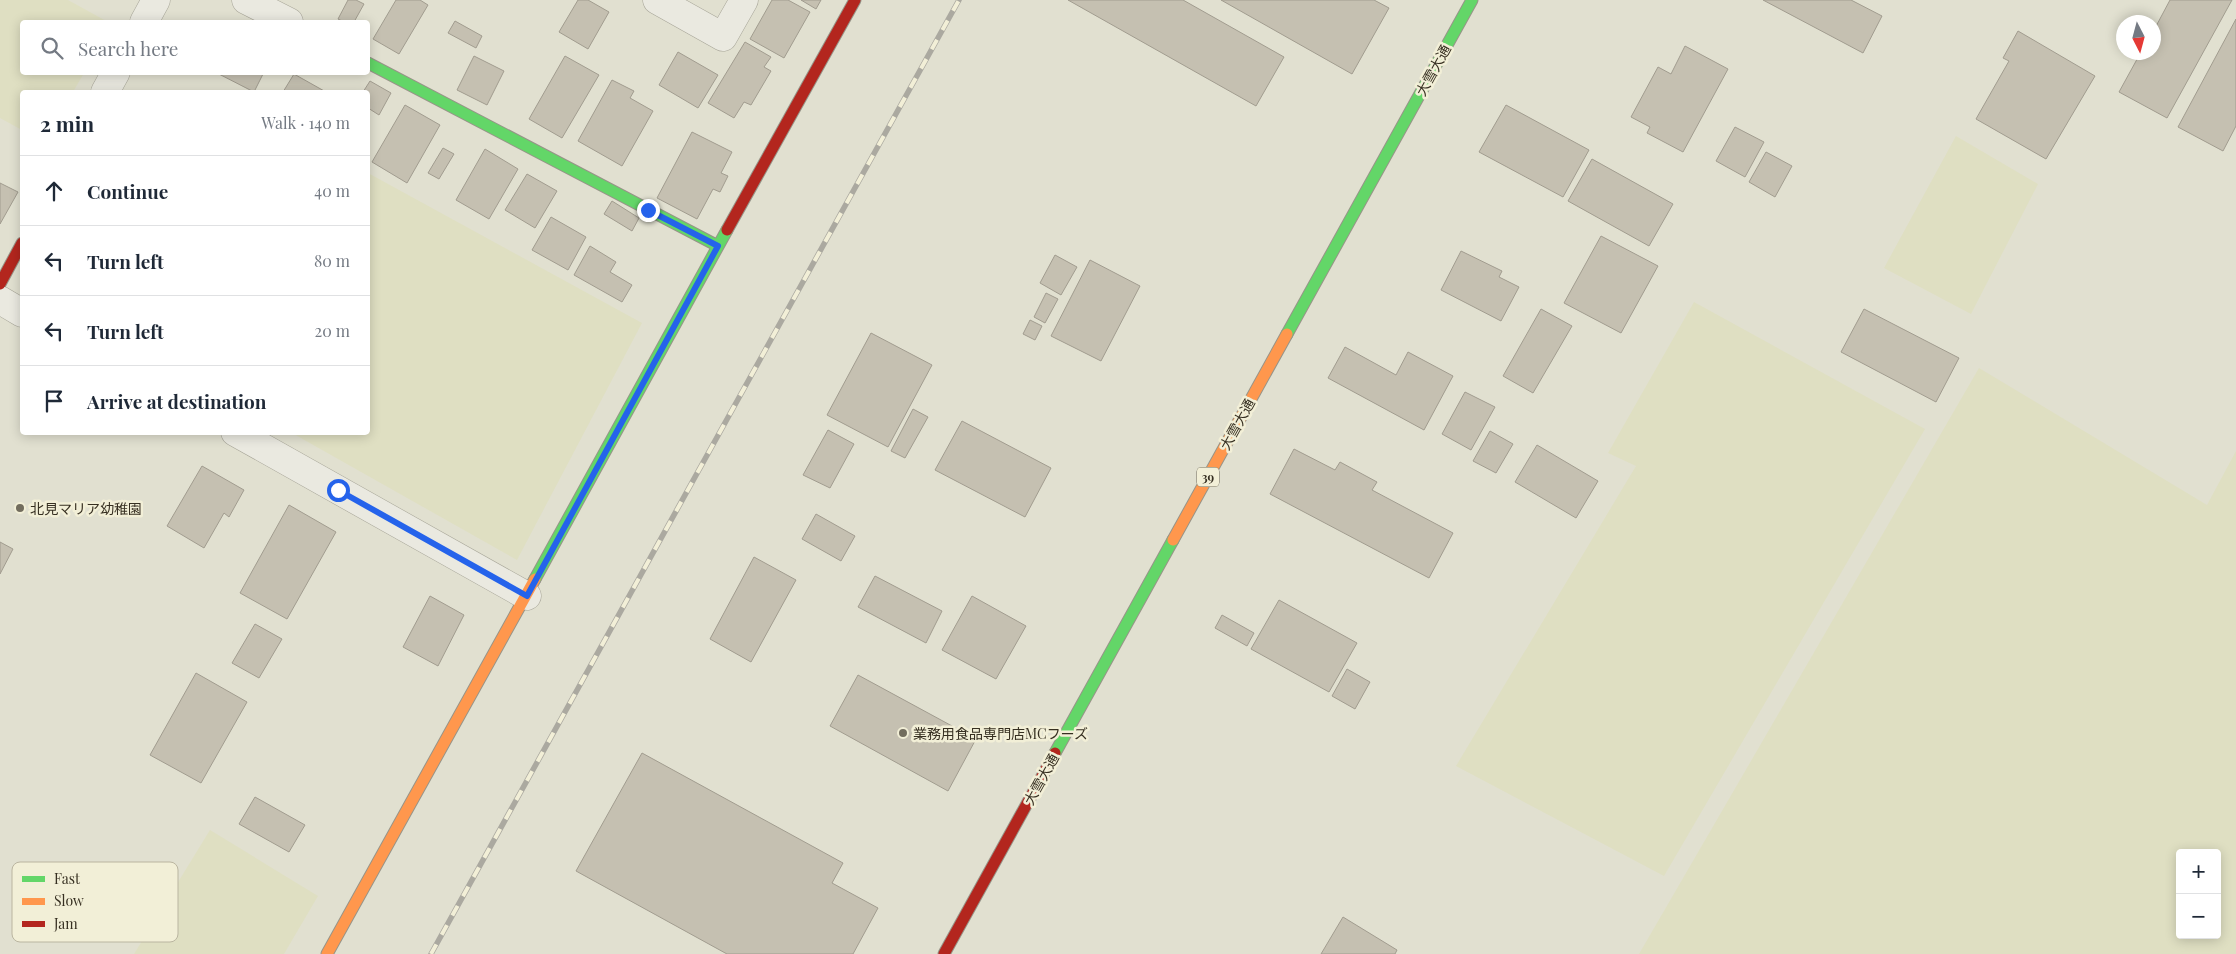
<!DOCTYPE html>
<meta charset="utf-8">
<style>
body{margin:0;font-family:"Playfair Display","Noto Sans JP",serif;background:#f2f2f3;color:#1f2937}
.controls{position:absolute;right:15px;bottom:15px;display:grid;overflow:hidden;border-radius:5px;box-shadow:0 2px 12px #0003}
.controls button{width:45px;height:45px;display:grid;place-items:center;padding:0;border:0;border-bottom:1px solid #e0e1e3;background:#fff;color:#1f2937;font:25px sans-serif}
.compass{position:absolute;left:2116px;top:15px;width:45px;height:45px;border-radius:50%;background:#fff;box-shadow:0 2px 12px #0003;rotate:174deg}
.stop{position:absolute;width:15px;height:15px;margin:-11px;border:4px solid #2563eb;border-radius:50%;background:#fff}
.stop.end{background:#2563eb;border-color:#fff;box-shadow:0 1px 5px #0008}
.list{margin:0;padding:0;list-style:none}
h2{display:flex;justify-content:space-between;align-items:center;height:65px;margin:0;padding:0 20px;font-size:21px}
h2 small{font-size:16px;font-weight:400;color:#747a83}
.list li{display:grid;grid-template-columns:32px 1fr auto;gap:15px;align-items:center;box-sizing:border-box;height:70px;padding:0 20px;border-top:1px solid #e0e1e3}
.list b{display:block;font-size:19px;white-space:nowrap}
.list em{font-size:16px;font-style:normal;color:#747a83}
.icon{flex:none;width:28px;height:28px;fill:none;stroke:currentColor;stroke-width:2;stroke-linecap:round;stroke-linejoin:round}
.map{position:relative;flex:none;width:2236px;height:954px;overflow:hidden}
.search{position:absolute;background:#fff;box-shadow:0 2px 12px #0003;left:20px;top:20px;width:350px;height:55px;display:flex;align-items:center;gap:12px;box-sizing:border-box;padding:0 18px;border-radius:5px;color:#747a83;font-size:19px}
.panel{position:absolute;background:#fff;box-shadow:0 2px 12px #0003;left:20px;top:90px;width:350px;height:345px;border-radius:5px}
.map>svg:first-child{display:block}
.farmland{fill:#dfdfc2;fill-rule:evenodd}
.building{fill:#c5c0b1;stroke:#a19c8f}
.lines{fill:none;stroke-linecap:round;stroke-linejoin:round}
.street-casing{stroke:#a7a598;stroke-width:29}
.fast-casing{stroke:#979488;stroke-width:13}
.slow-casing{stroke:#979488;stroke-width:13}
.jam-casing{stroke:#979488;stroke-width:13}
.street{stroke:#eae9e0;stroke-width:28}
.fast{stroke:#63d668;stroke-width:11}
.slow{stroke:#ff974d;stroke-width:11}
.jam{stroke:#b3261e;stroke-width:11}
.rail-casing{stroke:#aba9a0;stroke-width:5.5}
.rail{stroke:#f2efd7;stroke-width:4;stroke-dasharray:11;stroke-linecap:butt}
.route{stroke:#2563eb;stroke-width:6}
.poi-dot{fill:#726d5e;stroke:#f2efd7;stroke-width:2}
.labels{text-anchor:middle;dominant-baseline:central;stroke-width:5;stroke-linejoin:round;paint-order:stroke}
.shield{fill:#f2efd7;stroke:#6e6958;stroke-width:1}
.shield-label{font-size:12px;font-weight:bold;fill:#362f21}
.street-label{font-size:14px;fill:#362f21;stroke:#f2efd7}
.poi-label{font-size:14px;fill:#362f21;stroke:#f2efd7;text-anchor:start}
.key{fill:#f2efd7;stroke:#bab5a0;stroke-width:1}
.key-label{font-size:14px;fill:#362f21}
</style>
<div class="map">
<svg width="2236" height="954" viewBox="0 0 2236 954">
<rect width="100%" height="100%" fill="#e1e0d0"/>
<path class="farmland" d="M0,0H68L108,22H22V72L84,73L73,92H22V130L0,118Z
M1956,136L2038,184L1971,314L1884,268Z
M368,173L642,323L517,560L292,433L368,432Z
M1694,302L1925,429L1664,876L1456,766L1636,466L1608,453Z
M1979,368L2207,505L2236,451V954H1639ZM2180,853H2217V935H2180Z
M210,830L318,896L284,954H134Z"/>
<path class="building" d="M348,0H356L364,4L354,22H344L338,19Z
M396,0H420L428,5L399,54L373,39Z
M578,0H588L609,12L588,49L559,32Z
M772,0H788L810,12L784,58L750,39Z
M801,0H821L816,9Z
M1068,0H1183L1284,57L1256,106Z
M1221,0H1374L1389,8L1352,74Z
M1763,0H1851L1882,16L1863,53Z
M2170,0H2232L2167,118L2119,92L2141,52H2154V30Z
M2236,19V126L2223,151L2178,127Z
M455,21L482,36L476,48L448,33Z
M2018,31L2095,76L2046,159L1976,119L2009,61L2003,58Z
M745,42L771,57L764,67L771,71L751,105L744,102L734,118L708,103Z
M1685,46L1728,69L1683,152L1647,133L1650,127L1631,117L1658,67L1671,74Z
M678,52L718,75L698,108L659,85Z
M474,56L504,71L487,105L457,90Z
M565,56L599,75L562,138L529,119Z
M215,72H264L254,92Z
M294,74L326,92H283Z
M612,80L634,91L630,98L653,111L622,166L578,141Z
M370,81L391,93L379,115L368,108V92H363Z
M405,105L440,125L407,183L372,162Z
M1506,105L1589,150L1563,197L1479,152Z
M1735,127L1764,142L1745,177L1716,161Z
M692,132L732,152L721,173L728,176L720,192L713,189L697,219L657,198Z
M443,148L454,154L439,179L428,173Z
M485,149L518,169L489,219L456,200Z
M1766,152L1792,166L1775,197L1749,182Z
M1592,159L1673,204L1649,246L1568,201Z
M527,174L557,191L535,228L505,210Z
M0,183L18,192L0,224Z
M612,201L639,218L632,231L604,214Z
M551,217L586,237L568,270L532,250Z
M1601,236L1658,266L1621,333L1564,303Z
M590,246L616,262L610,272L632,285L622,302L574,275Z
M1461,251L1502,271L1499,277L1519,287L1501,321L1441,290Z
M1055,255L1077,267L1061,295L1040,283Z
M1090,260L1140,286L1101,361L1051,336Z
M1046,293L1058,299L1045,323L1034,317Z
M1541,309L1572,326L1533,393L1503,376Z
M1864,309L1959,358L1936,402L1841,352Z
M1030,320L1042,326L1035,340L1023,334Z
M871,333L932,365L888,447L827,415Z
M1345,347L1396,375L1408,352L1453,376L1424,430L1328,378Z
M1465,392L1495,407L1471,450L1442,434Z
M913,409L928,417L905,458L891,451Z
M962,421L1051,468L1025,517L935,470Z
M828,430L854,444L830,488L803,475Z
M1490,431L1513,444L1496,473L1473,461Z
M1537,445L1598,481L1576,518L1515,482Z
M1294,449L1335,470L1340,462L1377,482L1372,490L1453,533L1429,578L1270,494Z
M202,466L244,490L229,517L224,513L204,548L167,526Z
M289,505L336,532L287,619L240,593Z
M816,514L855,536L841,561L802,539Z
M0,542L13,549L0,574Z
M754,557L796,580L751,662L710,639Z
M875,576L942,611L926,643L858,607Z
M430,596L464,615L438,666L403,647Z
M972,596L1026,626L996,679L942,650Z
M1279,600L1357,643L1329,692L1251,649Z
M1222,615L1254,633L1247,646L1215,628Z
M255,624L282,639L259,678L232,663Z
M1347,669L1370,682L1355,709L1332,696Z
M196,673L247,702L201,783L150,755Z
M858,675L976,739L948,791L830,726Z
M642,753L843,863L832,883L878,908L853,954H727L576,871Z
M255,797L305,825L289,852L239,824Z
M1343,917L1397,950L1395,954H1321Z"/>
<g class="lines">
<g class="street-casing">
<path id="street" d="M246,0L289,22
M657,0L723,37L744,0
M144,22L156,0
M105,92L116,72
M0,300L22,313
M235,432L527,596"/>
</g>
<g class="fast-casing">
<path id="fast" d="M368,63L718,246
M1287,334L1472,0
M535,579L727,230
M1055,753L1173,540"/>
</g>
<g class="slow-casing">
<path id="slow" d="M1173,540L1287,334
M327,954L535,579"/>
</g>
<g class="jam-casing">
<path id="jam" d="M727,230L855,0
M0,284L22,243
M944,954L1055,753"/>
</g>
<use href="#street" class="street"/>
<use href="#fast" class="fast"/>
<use href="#slow" class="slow"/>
<use href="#jam" class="jam"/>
<g class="rail-casing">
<path id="rail" d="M431,954L959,0"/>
</g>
<use href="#rail" class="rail"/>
</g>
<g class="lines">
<path class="route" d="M338,490L527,596L718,246L648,210"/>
</g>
<g class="poi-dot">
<circle cx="20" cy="508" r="5"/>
<circle cx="903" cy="733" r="5"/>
</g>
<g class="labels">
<rect class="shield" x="1197" y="467.5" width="22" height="19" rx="4"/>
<g class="shield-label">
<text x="1208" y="477">39</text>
</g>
<g class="street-label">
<text transform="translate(1433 70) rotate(-61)">大雪大通</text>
<text transform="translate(1237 424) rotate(-61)">大雪大通</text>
<text transform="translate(1041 779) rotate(-61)">大雪大通</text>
</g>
<g class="poi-label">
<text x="30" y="508">北見マリア幼稚園</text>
<text x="913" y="733">業務用食品専門店MCフーズ</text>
</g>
</g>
<rect x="12" y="862" width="166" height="80" rx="8" class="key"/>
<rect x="22" y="876" width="23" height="6" fill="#63d668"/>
<rect x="22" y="898" width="23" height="7" fill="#ff974d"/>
<rect x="22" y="921" width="23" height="6" fill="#b3261e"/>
<g class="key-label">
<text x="54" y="884">Fast</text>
<text x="54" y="906">Slow</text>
<text x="54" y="929">Jam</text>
</g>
</svg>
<div class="controls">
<button>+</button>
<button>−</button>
</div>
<svg class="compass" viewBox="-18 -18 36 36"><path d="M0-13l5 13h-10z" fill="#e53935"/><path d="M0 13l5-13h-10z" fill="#747a83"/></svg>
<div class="stop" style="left:338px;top:490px"></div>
<div class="stop end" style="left:648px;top:210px"></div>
<div class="search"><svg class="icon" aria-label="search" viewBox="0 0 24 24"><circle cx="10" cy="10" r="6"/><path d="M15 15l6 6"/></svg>Search here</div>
<section class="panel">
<h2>2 min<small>Walk · 140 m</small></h2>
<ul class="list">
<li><svg class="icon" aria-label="ahead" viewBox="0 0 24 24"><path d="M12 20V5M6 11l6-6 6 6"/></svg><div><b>Continue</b></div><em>40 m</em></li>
<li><svg class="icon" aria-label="left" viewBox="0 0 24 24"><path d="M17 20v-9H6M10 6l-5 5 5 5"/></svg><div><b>Turn left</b></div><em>80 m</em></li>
<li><svg class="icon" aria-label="left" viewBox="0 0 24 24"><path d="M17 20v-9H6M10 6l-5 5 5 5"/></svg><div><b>Turn left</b></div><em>20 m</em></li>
<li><svg class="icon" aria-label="arrive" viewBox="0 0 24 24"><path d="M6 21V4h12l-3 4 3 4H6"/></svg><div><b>Arrive at destination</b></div></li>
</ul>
</section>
</div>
